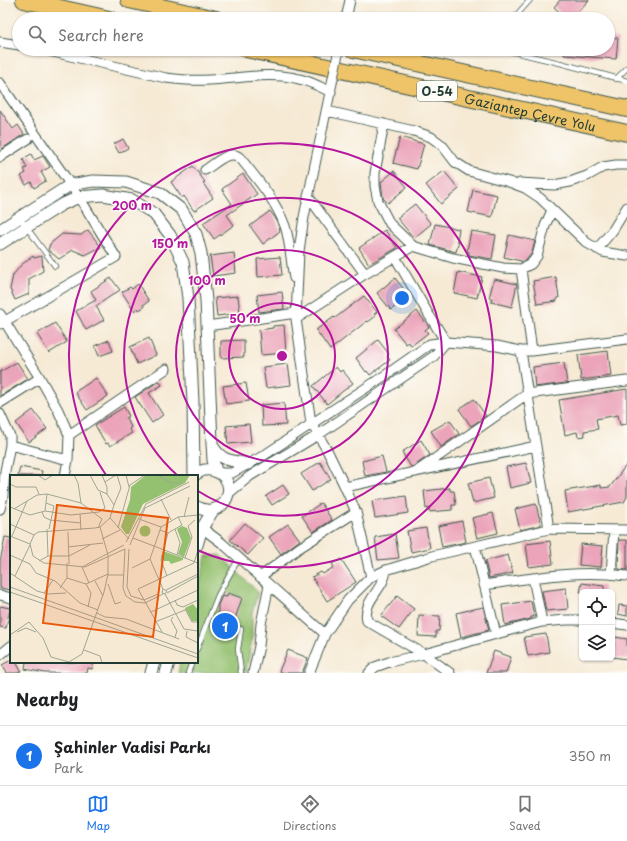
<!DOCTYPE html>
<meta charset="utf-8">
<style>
body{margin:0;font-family:"Playpen Sans",sans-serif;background:#f6f6f6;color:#202124}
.controls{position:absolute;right:12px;bottom:12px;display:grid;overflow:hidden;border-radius:6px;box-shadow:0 1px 3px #0004}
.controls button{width:36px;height:36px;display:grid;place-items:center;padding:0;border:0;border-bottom:1px solid #e0e0e0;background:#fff;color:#202124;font:20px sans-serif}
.you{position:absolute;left:402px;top:298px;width:14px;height:14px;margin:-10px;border:3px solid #fff;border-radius:50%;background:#1a73e8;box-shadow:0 0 0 6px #1a73e833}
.badge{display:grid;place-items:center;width:26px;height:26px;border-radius:50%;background:#1a73e8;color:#fff;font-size:13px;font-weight:700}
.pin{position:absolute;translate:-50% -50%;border:2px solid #fff;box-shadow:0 1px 4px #0006}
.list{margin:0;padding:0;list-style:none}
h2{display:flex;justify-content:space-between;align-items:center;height:52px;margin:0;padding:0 16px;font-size:17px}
h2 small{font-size:13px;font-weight:400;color:#757577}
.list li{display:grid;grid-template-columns:26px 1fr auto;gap:12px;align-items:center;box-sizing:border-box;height:60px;padding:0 16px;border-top:1px solid #e0e0e0}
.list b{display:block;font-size:15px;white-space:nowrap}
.list p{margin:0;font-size:13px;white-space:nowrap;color:#757577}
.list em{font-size:13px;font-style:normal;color:#757577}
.icon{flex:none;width:22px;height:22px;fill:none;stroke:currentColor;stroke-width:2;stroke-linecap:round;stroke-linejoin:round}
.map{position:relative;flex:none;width:627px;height:673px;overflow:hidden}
.search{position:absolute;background:#fff;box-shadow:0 1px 3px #0004;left:12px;right:12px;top:12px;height:44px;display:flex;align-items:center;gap:10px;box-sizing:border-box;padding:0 14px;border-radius:22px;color:#757577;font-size:15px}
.sheet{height:112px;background:#fff}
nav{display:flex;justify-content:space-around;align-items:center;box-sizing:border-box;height:56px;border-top:1px solid #e0e0e0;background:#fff;font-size:11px;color:#757577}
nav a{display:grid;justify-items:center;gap:2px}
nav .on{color:#1a73e8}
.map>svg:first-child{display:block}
.green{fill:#94c16f;stroke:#5a7f52}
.building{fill:#eba4ba}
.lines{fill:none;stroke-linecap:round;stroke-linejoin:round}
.service-casing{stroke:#3f574c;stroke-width:6}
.minor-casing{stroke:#3f574c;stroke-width:11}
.tertiary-casing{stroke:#3f574c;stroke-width:13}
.motorway-casing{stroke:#3f574c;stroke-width:18}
.service{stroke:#fff;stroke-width:4.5}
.minor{stroke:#fff;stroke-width:9}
.tertiary{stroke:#fff;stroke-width:11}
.motorway{stroke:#efc469;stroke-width:16}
.minor-bridge-casing{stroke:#3f574c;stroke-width:11;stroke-linecap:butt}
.minor-bridge{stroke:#fff;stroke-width:9}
.ring{fill:none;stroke:#b5179e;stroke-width:2}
.labels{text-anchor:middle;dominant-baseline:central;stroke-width:3;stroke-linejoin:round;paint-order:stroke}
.shield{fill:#fdfcf7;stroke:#62766e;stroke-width:1}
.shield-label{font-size:12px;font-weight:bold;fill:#1f3d34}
.street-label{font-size:13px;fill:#1f3d34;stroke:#fdfcf7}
.inset-road{fill:none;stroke:#a0a595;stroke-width:1}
.view{fill:#e8590c;fill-opacity:0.15;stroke:#e8590c;stroke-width:2}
.inset-edge{fill:none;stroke:#1f3d34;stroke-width:2}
.centre{fill:#b5179e;stroke:#fdfcf7;stroke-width:2}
.ring-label{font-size:12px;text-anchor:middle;font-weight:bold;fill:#b5179e;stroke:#fdfcf7;stroke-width:3;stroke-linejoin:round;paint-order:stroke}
</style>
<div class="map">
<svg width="627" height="673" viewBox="0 0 627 673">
<rect width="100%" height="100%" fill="#fdfcf7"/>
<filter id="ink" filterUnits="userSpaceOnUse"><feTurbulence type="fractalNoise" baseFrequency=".025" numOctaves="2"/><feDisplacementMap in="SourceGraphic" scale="8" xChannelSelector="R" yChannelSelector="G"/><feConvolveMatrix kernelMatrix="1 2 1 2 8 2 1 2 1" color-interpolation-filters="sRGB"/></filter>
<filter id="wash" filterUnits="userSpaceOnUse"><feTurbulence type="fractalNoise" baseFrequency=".012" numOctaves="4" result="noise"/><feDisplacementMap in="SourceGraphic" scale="16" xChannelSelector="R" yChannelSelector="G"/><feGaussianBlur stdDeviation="0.9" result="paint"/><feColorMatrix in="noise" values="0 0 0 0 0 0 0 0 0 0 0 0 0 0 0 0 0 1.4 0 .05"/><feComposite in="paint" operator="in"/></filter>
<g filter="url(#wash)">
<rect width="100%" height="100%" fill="#f6ead5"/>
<path class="green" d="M220,555L258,592L252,613V640L246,673H178L180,662H197V593L206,556Z"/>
<g id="blocks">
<path class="building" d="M560,0H589L571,19H567L554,7Z
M608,37L618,38L616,59L564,55V49H608Z
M0,110L13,129L18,125L24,134L2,149L0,146Z
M400,137L424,144L417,169L393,163Z
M123,139L128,148L119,153L114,144Z
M31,154L34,160L43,156L50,167L41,172L46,181L34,188L31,182L26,185L21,176L26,173L24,169L27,168L23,159Z
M193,166L205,182L203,183L213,198L194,211L184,196L182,198L171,182Z
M394,171L407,187L388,203L383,198L381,182Z
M444,171L459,189L441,204L426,185Z
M243,174L257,194L227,215L234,225L214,239L203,223L232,204L222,189Z
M473,190L497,195L492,217L468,212Z
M415,204L431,224L414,238L397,218Z
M270,211L276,219L280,231L263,244L250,226Z
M435,224L459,229L457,241H459L456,252L430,245Z
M88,230L101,247L85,255L73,250L59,259L48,250L50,244L62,234L81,235Z
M385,230L397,248L369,264L359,248Z
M471,231L496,235L492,259L469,255V252L467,251Z
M509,235L535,241L532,253L527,259L521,262V261L504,257Z
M234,253L236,273L213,276L210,256Z
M33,256L34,258L42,256L43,271L29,279V294L15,300L10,289L13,275L21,265Z
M280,257L282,275L258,277L257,259Z
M458,272L482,277L477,298L454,293Z
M556,277L559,298H557V301L537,304L533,281Z
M111,278L120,290L96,306L104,320L86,330L76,311L96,300L91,291Z
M395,278L409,296L391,310L377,293Z
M494,279L517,284L512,307L491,302L492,298H489Z
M138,284L149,301L143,305L144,307L139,310L138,308L134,311L122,292L130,287L132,289Z
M282,292L284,309L259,312L257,295Z
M238,296L240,313L217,316L215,298Z
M364,296L377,312L374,314L376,316L368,322L367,321L330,350L316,330L334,317L335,318Z
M417,311L429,327L425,330L428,333L411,346L409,342L406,344L394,329Z
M55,323L67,342L49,353L37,334Z
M284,325L286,353L261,355L259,330L273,328V326Z
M149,338L156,355L137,364L130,347Z
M109,340L113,351L99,356L95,346Z
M244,340V357L221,358V341Z
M378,340L389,354L387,356L390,360L370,375L367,371L366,372L356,358Z
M608,351L611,376L581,380L578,355Z
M17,362L28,379L0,396V372Z
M564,363L567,383L535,387L533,367Z
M288,364L291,385L266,388L263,367Z
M336,367L340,372L342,370L353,383L327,404L313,386Z
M96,378L108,396L87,410L75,392Z
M159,381L162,385L149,393L163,415L152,423L135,397Z
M246,383L249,401L226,404L223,386Z
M627,389V424L620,425L618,415L596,419L598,429L584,431L585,436L578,437L577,432L565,435L559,400Z
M474,399L486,416L471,426L459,409Z
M284,403L286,425L262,426L261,405Z
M124,407L129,416L126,418L131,427L129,429L132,433L110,446L108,443L106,444L95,425Z
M33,410L47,429L29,442L16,423Z
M450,420L459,434L441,447L431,431Z
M249,424L251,442L228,444L226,426Z
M421,440L430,455L414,466L411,467L402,452Z
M382,456L386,472L365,476L362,461Z
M320,462L331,479L312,491L301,474Z
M526,463L531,483L510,488L506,467Z
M627,464V497L624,502L568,512L565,491L601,485V488L610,487Z
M20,467L42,471L41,476H18Z
M489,478L494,498L473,503L468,483Z
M283,485L289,494L272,505L266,496Z
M450,488V491H454L456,505H452V510L429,512V508L426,509L424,491Z
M406,496L408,513L375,518L372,501Z
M321,503L332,520L313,532L302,516Z
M536,504L541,525L520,530L515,509Z
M493,513L498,533L477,538L472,518Z
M462,521L466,542L442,547L438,526Z
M245,523L263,538L248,555L230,540Z
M288,524L300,540L281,554L269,537Z
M426,528L430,548L411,552L407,531Z
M395,534L399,558L378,560L375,537Z
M5,537L11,538V590L0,588V562Z
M619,540H627V570L618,569Z
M550,541L553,564L529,567L526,544Z
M581,544L603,546L601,567L579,565Z
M508,555L513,573L489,578L485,561Z
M341,559L356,582L327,601L312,577L321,572L323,574L334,567L332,564Z
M582,583L604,586V592H580Z
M566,588L568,609L546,611L542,591Z
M228,593L242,598L232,628L218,624L221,614L218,613V605L222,596L227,597Z
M397,596L414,609L399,629L381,616Z
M531,601L534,617H531V619L505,625L502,605Z
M619,605L627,606V616L618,614Z
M0,606L10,608L6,628L0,627Z
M483,607L489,630L461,637L456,613Z
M419,615L440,616L439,631H436V637L418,636Z
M546,634L549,652L528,656L524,637Z
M615,637L627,639V659L612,657Z
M288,650L308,658L302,673H284L279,671Z
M494,651L511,657L506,673H486Z
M11,660V662H16L21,671L18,673H7L2,665Z
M26,662H94L92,669L88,668L87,673H45L25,669Z"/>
</g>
</g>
<g filter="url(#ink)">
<use href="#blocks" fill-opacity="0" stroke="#3f574c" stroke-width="1"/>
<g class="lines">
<g class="service-casing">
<path id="service" d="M513,19L530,0
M420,49H430
M501,49L560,63L627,81
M616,79L627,68
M19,217L55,266
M241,629L238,649L241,673
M197,649L218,595L239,558
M188,673L192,662"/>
</g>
<g class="minor-casing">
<path id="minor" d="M346,19L350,0
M0,42L19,45
M40,49L166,78C181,80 195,81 209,80C239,79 270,71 299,79C310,81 320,87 331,92
M0,83L79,197L116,257L0,324
M332,83L304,217L299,251L296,319L311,423L327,450L345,487L356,512L371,577
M327,111L414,131L431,137L442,145L455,162L469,171L509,182L525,188L540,198L587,243L603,252L627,256
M384,124L375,173V186L378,201L390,224L413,246L453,258L503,268L521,269L531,264L537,256L545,226L552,210
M0,157L28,139
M205,170C215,164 231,147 241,159C257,179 276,201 285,226C290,240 291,262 294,278
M520,183L554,185L570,182L587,176L603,167L616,165H627
M308,196L365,274
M597,249L613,230L627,207
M395,257L429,315L446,342
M521,269L532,351
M0,314L40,378L58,410L69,435L68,460L65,476
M296,319L365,274L413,246
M207,326L296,313
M521,351L549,529
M0,403L40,378
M0,414L10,436V445L5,471L3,496L0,509
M69,435L166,369
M10,445L68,460
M416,472L527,394L627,381
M220,473H232L263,456L390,372L430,344L446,342L497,346L521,351H532L627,339
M345,487L536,446
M229,493L250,476L318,435L434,356L446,342
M202,528L222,543L325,634
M475,546L496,634
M386,570C385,589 362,600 367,621L424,654L450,673
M611,574L614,530
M260,577L299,548L356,512
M533,578L542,622
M484,585C533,578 577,569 627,576
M0,595L11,598
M612,623L627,625
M0,655L11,646
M253,673L259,646L261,624L269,585
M309,673L325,634L348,600L371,577L386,570L432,556L549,529L627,530
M369,673L375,667L389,662L424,654L511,630L542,622L566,620H582"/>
</g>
<g class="tertiary-casing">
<path id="tertiary" d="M0,230L70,185L93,181L126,182L160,193L182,210L196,234L201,253L206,300L212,443L213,460L216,471
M0,244L61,205L79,197L103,195L132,200L154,214L170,235L183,262L188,298L193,402L194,475
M212,445C222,462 230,460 248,464
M194,476C199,471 206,468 214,471C242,479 226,522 197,507
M197,545L202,528L214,509
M151,673L154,662
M166,673L169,662"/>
</g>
<g class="motorway-casing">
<g id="motorway">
<path d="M24,0L109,19"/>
<path d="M129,0L216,19"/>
<path id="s1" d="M246,49L627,133"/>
<path d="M353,49L627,109"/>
</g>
</g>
<use href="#service" class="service"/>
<use href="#minor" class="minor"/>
<use href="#tertiary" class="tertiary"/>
<use href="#motorway" class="motorway"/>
<g class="minor-bridge-casing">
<path id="minor-bridge" d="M332,83L339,49"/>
</g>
<use href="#minor-bridge" class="minor-bridge"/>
</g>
</g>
<g class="ring">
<circle cx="282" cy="356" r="53"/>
<circle cx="282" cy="356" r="106"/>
<path d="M178 476A159 159 0 1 1 198 491"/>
<path d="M106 475A212 212 0 1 1 197 550"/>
</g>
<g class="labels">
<rect class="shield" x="417" y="81" width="40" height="20" rx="3"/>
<g class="shield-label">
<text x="437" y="91">O-54</text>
</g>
<g class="street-label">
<text stroke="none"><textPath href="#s1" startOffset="291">Gaziantep Çevre Yolu</textPath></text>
</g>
</g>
<g transform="translate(10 475)">
<rect width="188" height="188" fill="#f6ead5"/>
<path d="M136,0H180L175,8L133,29L119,59H116L111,52L120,25L121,12ZM129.5 56a5.5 5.5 0 1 1 11 0a5.5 5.5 0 1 1-11 0ZM172,51L177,53L181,63L174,82L168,79L172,67L167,54ZM153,76L173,83V85L161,89L159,86H154L151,82ZM183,129L188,135V146H182L175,133Z" fill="#94c16f"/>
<path class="inset-road" d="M28,0L35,5L43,0M64,0L68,8L71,28M80,0L88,15L97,19L104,30L100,43L90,52L85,53L28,57L24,60L20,69L23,81L34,88L75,92L115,74M92,0L97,12V19M116,0L119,12M147,0L161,8H171M95,7L106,0M0,9L6,12H26L29,19M151,24L161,45M36,28L44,31L39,54M104,30L111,13L107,0M0,32L20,40L35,36L61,40L89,37L95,33L90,17M4,34L27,20L37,19L71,28L92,44L88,53M35,36L37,19M32,37L34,42L40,45L71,48M70,39L71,55M174,42L179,22M100,43L119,64M129,44L151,52M0,49L24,60M108,53L120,10L135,0M37,54L38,81M165,54L170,68L167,80M150,55L158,58L151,85L157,101M58,57L59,89M158,58L172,50L168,42M0,61L20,69M2,61L17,26M123,63L188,88M92,64L110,55M116,67L136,29L179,7M120,70L135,33L180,11M58,72L93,68M115,74L113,113L116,121L125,127L135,128L153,119M119,74L117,112L121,121L134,125L148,119M0,80L20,89L26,98L45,106L70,128L88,135M175,83L182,62L178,51L185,45M29,86L38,81H59L80,70M57,88V103M72,92L114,70M72,92L79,108M122,93L140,84M0,98L27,116L38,119L56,118M98,100H114M5,101L20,70M85,106L93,121M76,109L98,99M98,109L105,129L111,127M0,112L188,179M50,113L57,103L76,109L81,118L78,132M153,114L140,84L151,52L168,42L188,40M156,115L188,99M0,117L188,183M34,118L43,105M157,118L188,101M155,119L157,116L153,114L152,118L155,119L174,154L188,156M165,125L167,130L173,132L188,125M175,134L182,147H188M141,137L188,115M87,138L95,142L116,144L169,164M163,142L161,145L167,156L165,162M145,147L175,135M177,156L176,162L188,168M7,157L16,153L26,157M152,157L128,114L184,88L188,75M0,160L19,147L33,163L41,182L59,187L72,179L94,117L98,99V80L90,52M74,175L90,181L92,188"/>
<path class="view" d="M47,30L158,43L143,162L33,148Z"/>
<rect width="188" height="188" class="inset-edge"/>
</g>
<circle cx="282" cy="356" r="6" class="centre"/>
<g class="ring-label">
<text x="132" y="210">200 m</text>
<text x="170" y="248">150 m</text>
<text x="207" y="285">100 m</text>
<text x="245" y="323">50 m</text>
</g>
</svg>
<div class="controls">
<button><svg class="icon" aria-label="locate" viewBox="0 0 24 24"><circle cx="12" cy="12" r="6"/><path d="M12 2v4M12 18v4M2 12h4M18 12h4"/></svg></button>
<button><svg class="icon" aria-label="layers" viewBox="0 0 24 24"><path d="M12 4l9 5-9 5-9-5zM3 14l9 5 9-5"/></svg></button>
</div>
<div class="you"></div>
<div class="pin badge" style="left:225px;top:626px">1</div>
<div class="search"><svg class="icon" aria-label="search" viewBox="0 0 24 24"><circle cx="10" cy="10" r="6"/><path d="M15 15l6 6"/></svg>Search here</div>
</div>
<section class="sheet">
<h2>Nearby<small></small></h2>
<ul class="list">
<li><span class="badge">1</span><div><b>Şahinler Vadisi Parkı</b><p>Park</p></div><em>350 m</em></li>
</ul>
</section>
<nav>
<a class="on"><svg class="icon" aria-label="map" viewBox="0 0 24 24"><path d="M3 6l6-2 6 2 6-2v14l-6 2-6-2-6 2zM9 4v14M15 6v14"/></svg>Map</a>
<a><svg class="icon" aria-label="directions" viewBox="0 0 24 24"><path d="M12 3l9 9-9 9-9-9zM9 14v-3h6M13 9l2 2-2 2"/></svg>Directions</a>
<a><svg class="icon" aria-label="saved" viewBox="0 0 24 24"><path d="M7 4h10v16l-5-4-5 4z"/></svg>Saved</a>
</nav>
